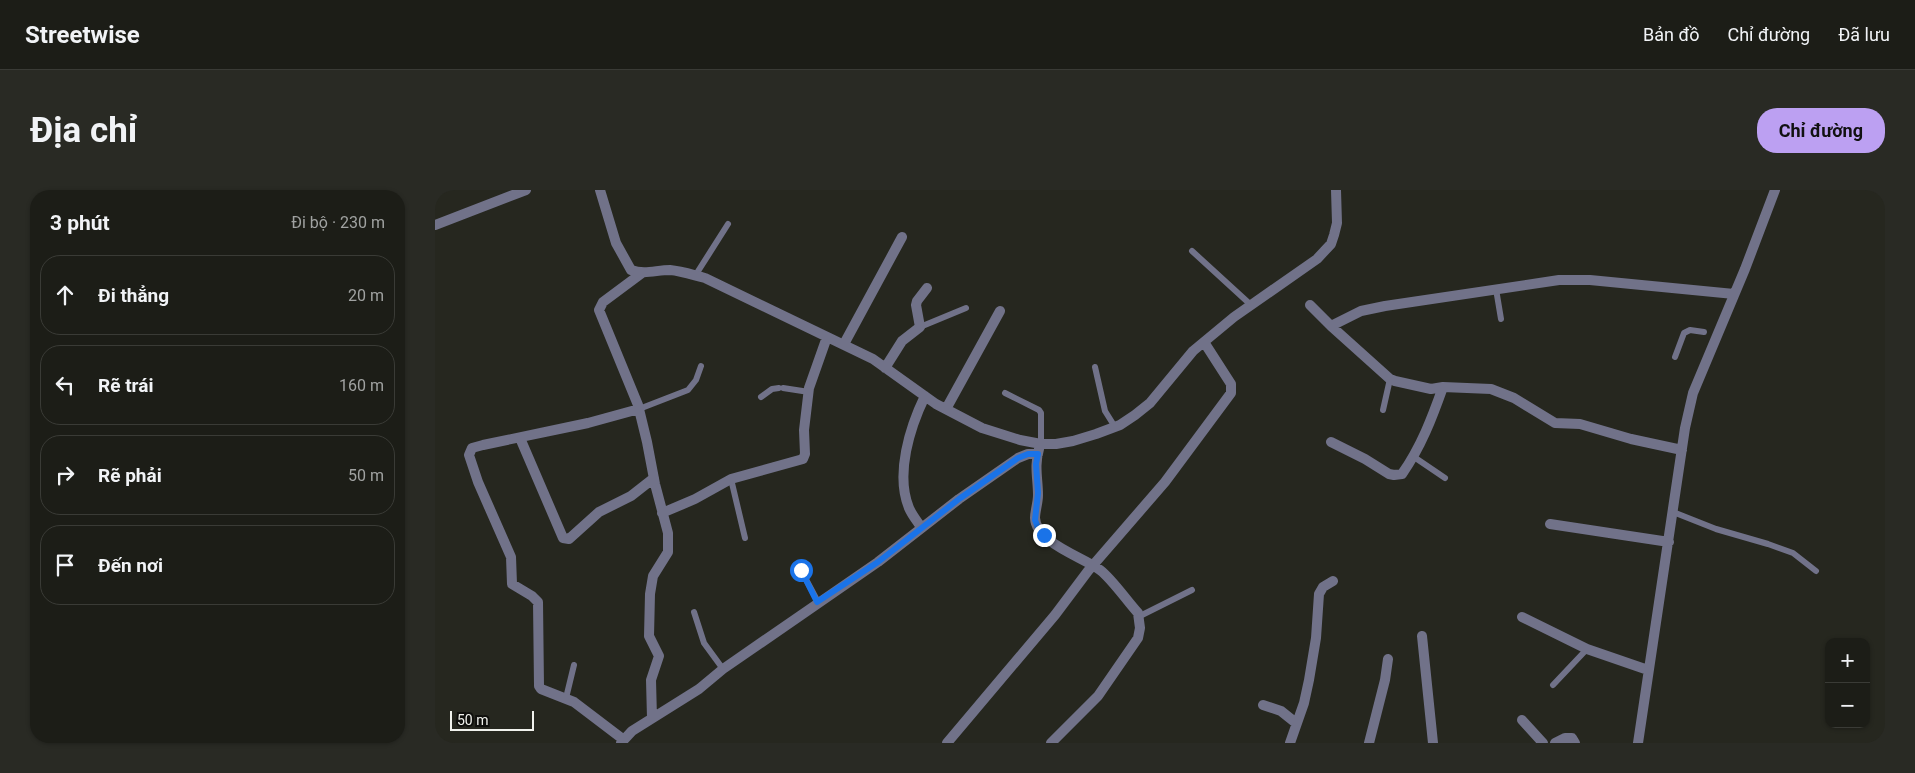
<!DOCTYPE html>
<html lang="vi">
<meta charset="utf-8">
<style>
body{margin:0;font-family:Roboto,sans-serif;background:#292a24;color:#f1f3f6}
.controls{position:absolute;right:15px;bottom:15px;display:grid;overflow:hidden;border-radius:10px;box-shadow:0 1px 4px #0004}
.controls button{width:45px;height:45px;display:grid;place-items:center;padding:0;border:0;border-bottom:1px solid #3a3b36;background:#1c1d17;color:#f1f3f6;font:25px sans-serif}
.scale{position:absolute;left:15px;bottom:12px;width:84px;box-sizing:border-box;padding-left:5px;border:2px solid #f1f2ed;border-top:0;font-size:14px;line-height:18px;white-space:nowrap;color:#f1f2ed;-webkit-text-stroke:4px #0f0f0c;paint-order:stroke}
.stop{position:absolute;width:15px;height:15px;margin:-11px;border:4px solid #1a73e8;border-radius:50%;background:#fff}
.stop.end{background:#1a73e8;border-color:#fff;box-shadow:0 1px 5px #0008}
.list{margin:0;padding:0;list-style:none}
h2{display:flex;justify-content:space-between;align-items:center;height:65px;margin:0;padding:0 20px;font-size:21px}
h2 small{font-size:16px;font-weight:400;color:#a0a2a1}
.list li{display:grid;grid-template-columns:32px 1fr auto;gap:15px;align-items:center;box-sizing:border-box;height:80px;margin:0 10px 10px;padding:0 10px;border:1px solid #3a3b36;border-radius:20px}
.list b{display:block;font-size:19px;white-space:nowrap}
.list em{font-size:16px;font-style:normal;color:#a0a2a1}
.icon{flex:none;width:28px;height:28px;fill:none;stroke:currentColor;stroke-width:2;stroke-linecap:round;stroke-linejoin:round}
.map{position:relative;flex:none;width:1450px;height:553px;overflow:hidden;border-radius:20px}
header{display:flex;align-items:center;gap:30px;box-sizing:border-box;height:70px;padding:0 25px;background:#1c1d17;border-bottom:1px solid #3a3b36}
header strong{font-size:24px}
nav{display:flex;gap:28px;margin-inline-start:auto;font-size:18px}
.intro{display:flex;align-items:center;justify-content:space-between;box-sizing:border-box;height:120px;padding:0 30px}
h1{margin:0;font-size:35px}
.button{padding:12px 22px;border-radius:20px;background:#bca0f2;color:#111;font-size:18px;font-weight:700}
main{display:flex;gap:30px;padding:0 30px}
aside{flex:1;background:#1c1d17;border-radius:20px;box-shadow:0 1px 4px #0004}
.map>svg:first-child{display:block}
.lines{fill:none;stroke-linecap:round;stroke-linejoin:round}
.lane{stroke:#717289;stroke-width:6}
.street{stroke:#717289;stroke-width:10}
.route{stroke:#1a73e8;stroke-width:6}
</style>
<header>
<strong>Streetwise</strong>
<nav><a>Bản đồ</a><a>Chỉ đường</a><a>Đã lưu</a></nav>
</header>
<div class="intro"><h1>Địa chỉ</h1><a class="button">Chỉ đường</a></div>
<main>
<aside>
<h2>3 phút<small>Đi bộ · 230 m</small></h2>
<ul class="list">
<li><svg class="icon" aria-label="ahead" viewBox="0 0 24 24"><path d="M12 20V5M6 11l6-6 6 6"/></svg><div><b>Đi thẳng</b></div><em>20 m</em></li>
<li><svg class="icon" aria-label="left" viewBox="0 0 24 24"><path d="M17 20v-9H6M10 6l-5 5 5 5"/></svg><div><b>Rẽ trái</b></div><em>160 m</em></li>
<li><svg class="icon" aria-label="right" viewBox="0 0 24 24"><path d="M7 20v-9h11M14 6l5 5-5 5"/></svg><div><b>Rẽ phải</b></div><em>50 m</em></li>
<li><svg class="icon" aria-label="arrive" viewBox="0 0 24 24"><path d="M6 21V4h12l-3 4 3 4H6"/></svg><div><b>Đến nơi</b></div></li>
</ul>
</aside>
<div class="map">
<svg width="1450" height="553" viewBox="0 0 1450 553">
<rect width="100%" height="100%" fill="#26271f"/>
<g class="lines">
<path class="lane" d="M757,61L816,115
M260,86L293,34
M1061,99L1066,129
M485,137L531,118
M1240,167L1249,143L1255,140L1269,142
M660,177L670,221L680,237
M348,198L374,202
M570,203L604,220L606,223V254
M326,207L337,199L344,198
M204,219L253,200L261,190L266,176
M948,220L955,189
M979,267L1010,288
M296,289L310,348
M1238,322L1281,339L1333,354L1358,363L1381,381
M366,380L383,412
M259,422L269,453L288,479
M705,426L757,400
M1118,495L1152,459
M131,508L139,475"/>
<path class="street" d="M165,0L181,53L196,80C210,85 221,80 235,80C247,81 258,85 270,88L438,169L501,214L547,238L585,250L606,254H621L638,251L661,244L685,235L700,225L715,213L758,161L799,127L882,69L896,54L899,45L902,33L901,0
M0,35L91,0
M207,83L168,112L164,120L203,215L212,252L220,294L233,343V362L218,386L215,404L214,446L224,466L216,490L217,528
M875,115L896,136
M409,154L467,47
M450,178L467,151L485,137L481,115L482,111L492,98
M511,219L565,121
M85,248L128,348L134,349L164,322L196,306L219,288
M896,252L930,269L954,284L959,285L967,284C986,257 997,228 1008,197
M604,259C599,276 603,289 603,305C603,313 600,321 600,328C601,353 648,367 665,380C677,389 692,411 703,423L705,438L703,448L663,506L616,553
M1247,260L1196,249L1145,234L1120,233L1079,208L1056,199L1008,197L996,199L960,191L955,189L896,136L926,121L950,116L1124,90H1155L1299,104
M227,323L260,309L296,289L368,269L370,264L369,240L374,198L392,147
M1115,334L1234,352
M486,337C482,331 477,325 474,318C460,284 475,237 490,206
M1087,427L1152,459L1213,480
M987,446L998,553
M828,515L846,521L861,533
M1087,530L1108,553
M189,550L139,512L106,499L104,496L103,412L97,406L77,394L76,367L43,292L34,265L37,258L48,255L153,233L204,219
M186,553L197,541L264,499L288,479L443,372L524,309L583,268L593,264H603
M512,553L620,425L653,381L730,292L796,203V194L769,152
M855,553L869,513L874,490L881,448L884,404L888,397L898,391
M934,553L950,490L953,469
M1120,553L1130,548H1137L1140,553
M1203,553L1250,238L1258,203L1310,79L1340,0"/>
</g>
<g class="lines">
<path class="route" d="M366,380L382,412L443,372L524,309L583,268L593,264H603L601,274L603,303L600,330L603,338L609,345"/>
</g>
</svg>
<div class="controls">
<button>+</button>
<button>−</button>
</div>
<div class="scale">50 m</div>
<div class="stop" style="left:366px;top:380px"></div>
<div class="stop end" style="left:609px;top:345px"></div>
</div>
</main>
